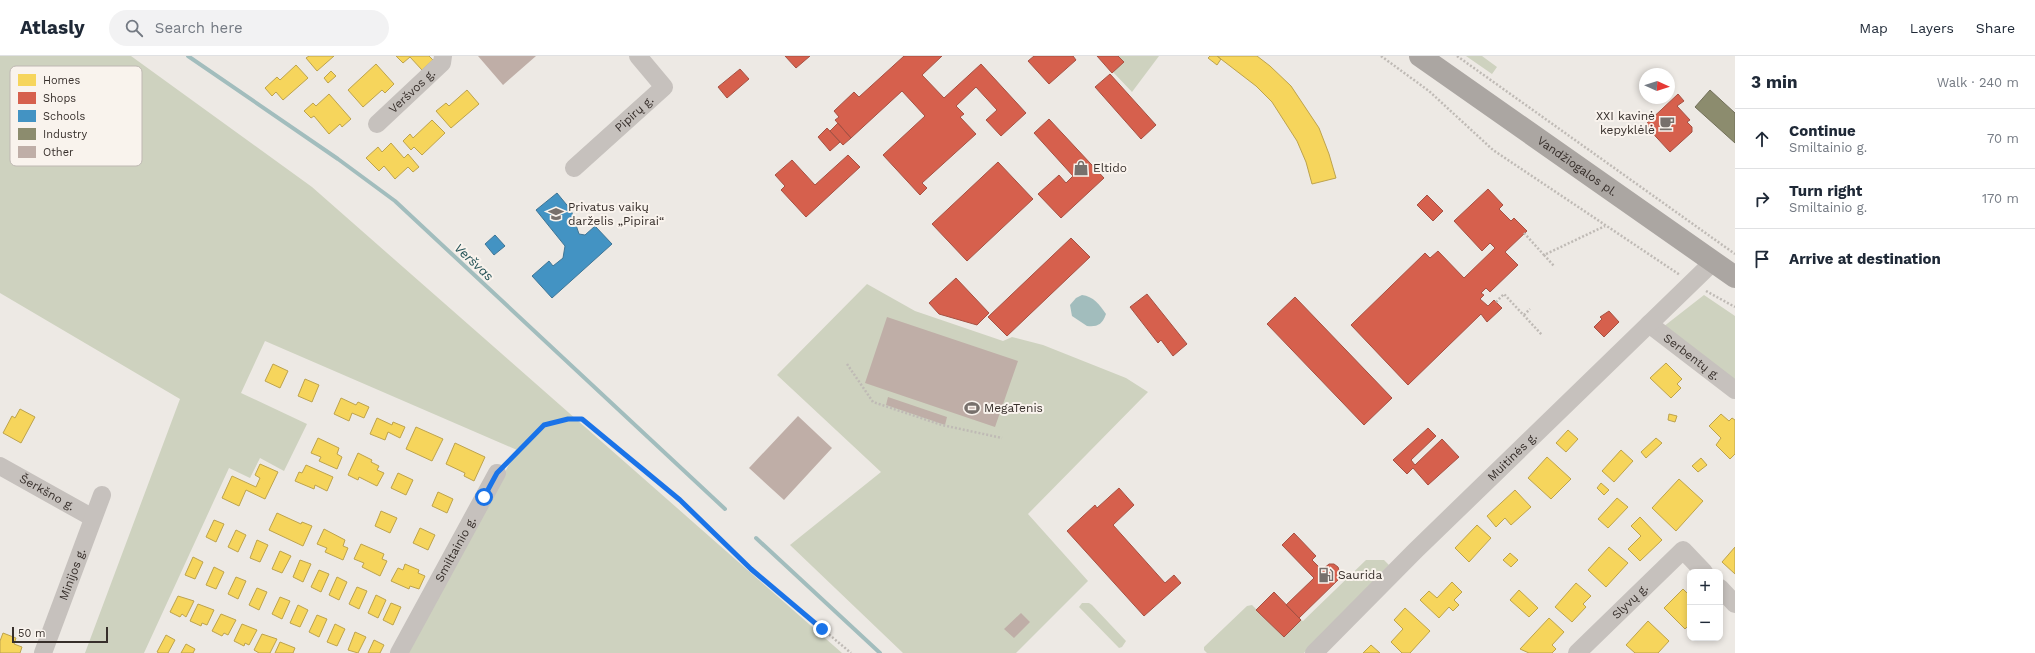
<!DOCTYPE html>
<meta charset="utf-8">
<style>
body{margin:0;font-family:"Work Sans",sans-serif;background:#f2f2f3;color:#1f2937}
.controls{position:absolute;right:12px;bottom:12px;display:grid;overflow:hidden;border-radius:8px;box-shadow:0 2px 6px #0003}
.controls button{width:36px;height:36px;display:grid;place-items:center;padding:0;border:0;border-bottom:1px solid #e0e1e3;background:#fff;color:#1f2937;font:20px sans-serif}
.compass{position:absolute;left:1639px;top:12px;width:36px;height:36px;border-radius:50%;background:#fff;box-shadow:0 2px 6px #0003;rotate:93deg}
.scale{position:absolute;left:12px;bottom:10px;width:96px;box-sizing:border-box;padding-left:4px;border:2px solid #372f2b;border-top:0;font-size:11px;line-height:14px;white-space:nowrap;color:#372f2b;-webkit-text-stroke:3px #f9f3ed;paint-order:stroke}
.stop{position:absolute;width:12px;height:12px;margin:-9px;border:3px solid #1a73e8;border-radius:50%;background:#fff}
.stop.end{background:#1a73e8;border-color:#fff;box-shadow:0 1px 4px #0008}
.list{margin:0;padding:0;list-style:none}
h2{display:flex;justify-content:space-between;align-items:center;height:52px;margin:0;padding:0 16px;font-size:17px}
h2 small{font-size:13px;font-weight:400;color:#747a83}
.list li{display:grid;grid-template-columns:26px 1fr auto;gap:12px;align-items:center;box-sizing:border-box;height:60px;padding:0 16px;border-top:1px solid #e0e1e3}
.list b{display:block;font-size:15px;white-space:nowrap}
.list p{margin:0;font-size:13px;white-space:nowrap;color:#747a83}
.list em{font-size:13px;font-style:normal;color:#747a83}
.icon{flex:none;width:22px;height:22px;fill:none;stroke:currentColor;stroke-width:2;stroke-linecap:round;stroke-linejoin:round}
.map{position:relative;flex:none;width:1735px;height:597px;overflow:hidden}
header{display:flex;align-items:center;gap:24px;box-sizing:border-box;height:56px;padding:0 20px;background:#fff;border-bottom:1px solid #e0e1e3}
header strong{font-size:19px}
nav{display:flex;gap:22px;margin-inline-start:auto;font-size:14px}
.search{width:280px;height:36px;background:#f2f2f3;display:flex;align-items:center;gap:10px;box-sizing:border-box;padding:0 14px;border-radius:22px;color:#747a83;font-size:15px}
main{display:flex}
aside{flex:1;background:#fff}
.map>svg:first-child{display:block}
.green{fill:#ced2bf}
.water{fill:#a2bdbd}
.homes{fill:#f6d55c;stroke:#bda34d}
.shops{fill:#d6604d;stroke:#a65143}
.schools{fill:#4393c3;stroke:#3f7595}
.industry{fill:#8c8c6e;stroke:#72705a}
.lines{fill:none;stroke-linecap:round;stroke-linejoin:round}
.stream{stroke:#a2bdbd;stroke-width:4}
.building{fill:#bfaea7}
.path{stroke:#bfbab5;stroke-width:2.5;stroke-dasharray:2 2;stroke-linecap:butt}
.minor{stroke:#c6c1bd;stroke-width:18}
.major{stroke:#aba6a2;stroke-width:22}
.route{stroke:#1a73e8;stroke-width:5}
.labels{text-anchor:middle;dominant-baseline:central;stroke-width:4;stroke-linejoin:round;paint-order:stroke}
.street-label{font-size:12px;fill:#372f2b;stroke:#f9f3ed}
.poi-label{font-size:12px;fill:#372f2b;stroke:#f9f3ed;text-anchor:start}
.water-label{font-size:13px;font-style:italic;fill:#245256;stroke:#f9f3ed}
.key{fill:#f9f3ed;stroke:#bfb8b3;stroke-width:1}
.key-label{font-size:11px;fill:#372f2b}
</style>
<header>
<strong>Atlasly</strong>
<div class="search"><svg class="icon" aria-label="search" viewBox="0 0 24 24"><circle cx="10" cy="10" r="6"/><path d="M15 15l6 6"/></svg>Search here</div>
<nav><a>Map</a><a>Layers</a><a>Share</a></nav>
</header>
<main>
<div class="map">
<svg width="1735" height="597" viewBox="0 0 1735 597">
<rect width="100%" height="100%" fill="#ede9e4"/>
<path class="green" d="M0,0H131L312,131L842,597H406L517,394L265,285L241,337L307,368L284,415L260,402L250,422L229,412L144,597H85L180,343L0,237Z
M1118,0H1159L1132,36L1113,16L1124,6Z
M1466,0H1482L1497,11L1492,18Z
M867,228L915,255L1003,285L1012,281L1043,289L1126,322L1148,336L1028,458L1088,525L1016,597H903L790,489L881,416L777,319Z
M1704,239L1735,260V326L1663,271Z
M1366,504H1384L1389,509L1304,597H1207L1204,594V591L1247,550L1252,549L1284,581L1301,564L1303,565Z
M1082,547H1089L1092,549L1126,585L1122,591L1119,592L1079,551Z"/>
<path class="water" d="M1082,239C1093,240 1100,249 1106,258C1102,269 1097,271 1087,270L1072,260L1070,249L1076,242Z"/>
<path class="homes" d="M309,0H334L317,15L306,2Z
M396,0H429L433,4L422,14L410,1L403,7Z
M1210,0H1217L1221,3L1217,9L1208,2Z
M1217,0H1257L1270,10L1291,30L1319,72L1329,98L1336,122L1312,128L1306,106L1297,85L1272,46L1256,30Z
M376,8L394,28L385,37L382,34L363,51L348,34Z
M296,9L308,22L283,44L276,36L272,40L265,32L277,21L280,24Z
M331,15L336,20L328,27L324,22Z
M467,34L479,48L451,72L436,55L446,47L449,50Z
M329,38L351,63L342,71L340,68L329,78L314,60L311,62L304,55L313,47L316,50Z
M432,64L445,77L422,99L414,91L411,94L403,85L410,78L413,82Z
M391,87L404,102L408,98L419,111L413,116L408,111L395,123L384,110L379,115L366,102L378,91L382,96Z
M1666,307L1682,323L1677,328L1681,332L1671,342L1650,322Z
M273,308L288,315L280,332L265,325Z
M305,323L319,329L312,346L298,340Z
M341,342L356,349L358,346L369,351L364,362L352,357L349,365L334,358Z
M20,353L35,361L21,387L3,377L12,360L15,362Z
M1669,358L1677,360L1675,366L1668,364Z
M1721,358L1729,365L1732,362L1735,364V398L1730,403L1716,389L1721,382L1709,370Z
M377,362L392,369L393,366L405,371L400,382L388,376L385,384L370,378Z
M416,371L443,383L432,405L406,393Z
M1568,374L1578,383L1566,396L1556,387Z
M318,382L339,392L337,398L342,401L337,413L319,405L321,401L311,397Z
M1656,382L1662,387L1646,402L1641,396Z
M455,387L485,401L474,425L464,420L465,417L446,408Z
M1621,394L1633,405L1614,426L1602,415Z
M358,397L372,404L371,406L379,410L377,414L384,417L377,430L359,421L358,424L348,419Z
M1547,401L1571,423L1551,443L1528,422Z
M1701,402L1707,409L1698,416L1692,410Z
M260,408L278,416L265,443L246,434L239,450L222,442L232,420L256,431L260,422L255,419Z
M306,409L333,421L327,435L315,429L314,433L295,425L299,416L302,417Z
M398,417L413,424L406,439L391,432Z
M1679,423L1703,445L1676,475L1652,452Z
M1601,427L1609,434L1604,439L1597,432Z
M1515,434L1531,451L1511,469L1505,462L1496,471L1487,460Z
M438,436L453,443L447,457L432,450Z
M1617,442L1628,451L1608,472L1598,463Z
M381,455L397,462L390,477L375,470Z
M277,457L301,468L302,466L312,470L303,490L269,474Z
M1640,461L1662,484L1640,505L1628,493L1641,480L1631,470Z
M214,464L224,468L216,486L206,481Z
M1477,469L1491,482L1469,506L1455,492Z
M420,472L435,479L428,494L413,487Z
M324,473L345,484L343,490L348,492L343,504L325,496L327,492L317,488Z
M236,474L246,479L238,496L228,491Z
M257,484L268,489L260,506L250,502Z
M361,488L384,498L382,503L387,505L380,520L362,511L364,507L354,503Z
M1609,491L1628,507L1606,531L1588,514Z
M1735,491V518L1722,506Z
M280,495L291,500L282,517L272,513Z
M1510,497L1518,504L1511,511L1503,504Z
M193,501L203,506L195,523L185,519Z
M300,504L311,508L303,526L293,521Z
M405,508L419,514L418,517L425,520L419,533L410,530L409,533L391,525L398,512L403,514Z
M214,511L224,516L216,533L206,529Z
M319,514L329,518L321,536L311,531Z
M236,521L246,525L238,543L228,538Z
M337,521L347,526L339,544L329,539Z
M1452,526L1462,536L1454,544L1459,549L1453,555L1449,551L1439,562L1420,544L1429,535L1437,542Z
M1576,527L1591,540L1583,548L1586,551L1572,566L1555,551Z
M357,531L367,535L359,553L349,548Z
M257,532L267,536L259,554L249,549Z
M1683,533L1690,540V568L1685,573L1664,552Z
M1519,534L1538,552L1529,561L1510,544Z
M376,539L386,544L378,562L368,557Z
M178,540L194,545L186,561L182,558L180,561L170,556Z
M280,541L290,545L282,563L272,558Z
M391,547L401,551L393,569L383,564Z
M198,548L214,554L207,569L202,567L201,570L190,565Z
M298,549L308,554L300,571L290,567Z
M1405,552L1430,575L1410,597H1402L1391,586L1403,573L1394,564Z
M221,558L236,564L228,579L224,577L222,580L212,575Z
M317,559L327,563L319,581L309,576Z
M1549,562L1564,576L1552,589L1556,593L1552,597H1529L1520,593Z
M1648,565L1669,585L1658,597H1635L1626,589Z
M242,568L257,574L249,589L245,587L244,590L234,585Z
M335,568L345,573L337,590L327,586Z
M355,576L366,581L358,597L348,594Z
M3,577L16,582L14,588L22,591L20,597H0V585Z
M262,578L277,583L270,597H259L254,594Z
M166,579L175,584L168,597H159L157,596Z
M374,584L384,589L380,597H368Z
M280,586L295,592L293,597H275Z
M186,588L195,593L193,597H181Z
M1371,589L1380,597H1363Z"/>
<path class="shops" d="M785,0H810L796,12Z
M904,0H942L922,19L944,42L981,8L1026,57L1001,80L986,64L997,54L976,31L956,50L964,58L960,61L976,78L922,127L927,132L920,139L883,99L925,60L902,35L851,82L835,64L839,61L834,55L854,36L859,41Z
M1034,0H1073L1076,4L1049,28L1028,5Z
M1097,0H1118L1124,6L1112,17Z
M740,13L749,23L727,42L718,31Z
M1110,18L1156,69L1141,83L1095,31Z
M1678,38L1684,45L1677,50L1690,64L1687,66L1692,71V76L1670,96L1645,69Z
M1049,63L1104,122L1061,162L1038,138L1059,119L1066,127L1073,120L1034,77Z
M838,67L851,82L843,89L830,75Z
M827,72L840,86L830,95L818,81Z
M848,99L860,111L806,161L781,134L785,130L775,119L792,104L815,129Z
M998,106L1033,143L967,205L932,168Z
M1488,133L1503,149L1499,153L1511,165L1514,162L1527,175L1505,196L1518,209L1490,236L1486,232L1481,237L1484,239L1480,243L1488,250L1494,244L1502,252L1487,266L1481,258L1408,329L1351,269L1425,197L1430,202L1438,195L1464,222L1495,192L1490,187L1482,195L1454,165Z
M1427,139L1443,155L1433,165L1417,149Z
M1071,182L1090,201L1007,280L988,261Z
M956,222L989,257L977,269L939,258L929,247Z
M1147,238L1187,288L1173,300L1161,284L1158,287L1130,251Z
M1295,241L1392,342L1364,369L1267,268Z
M1609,255L1619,266L1604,281L1594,271L1602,263L1600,261Z
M1428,372L1436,380L1411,404L1415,409L1442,383L1459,401L1428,429L1413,412L1407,418L1393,404Z
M1119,432L1134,449L1113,469L1165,527L1174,519L1181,527L1144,560L1067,475L1095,449L1097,452Z
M1294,477L1316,500L1312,504L1322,514L1329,508H1334L1338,511L1340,517V522L1299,562L1286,549L1314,522L1282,489Z
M1274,536L1301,564L1284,581L1256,554Z"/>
<path class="schools" d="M557,137L571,154L579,178L585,179L595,170L612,188L552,242L532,220L549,205L553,210L563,202L565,190L536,154Z
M495,179L505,190L494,199L485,188Z"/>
<path class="industry" d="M1710,34L1735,57V87L1695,51Z"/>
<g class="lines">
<path class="stream" d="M188,0L338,103L395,145L725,453
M756,482L880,597"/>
</g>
<path class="building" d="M478,0H536L503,29Z
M887,261L1018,305L995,371L865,327Z
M888,341L947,361L945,369L886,349Z
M798,360L832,392L784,444L749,412Z
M1021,557L1030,566L1014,582L1004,573Z"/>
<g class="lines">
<path class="path" d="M1381,0L1429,35L1493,94L1680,219
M1457,0L1735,198
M1524,177L1544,199L1605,170
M1544,199L1554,210
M1706,235L1735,251
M1496,246L1504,238L1542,279
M1524,259L1530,253
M847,308L873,346L942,369L1002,382
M507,407L544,369L568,363H583L680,444L751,513L851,597"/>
<g class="minor">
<path id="s1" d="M377,68L442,7L443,0"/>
<path id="s2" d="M574,112L664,31L638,0"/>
<path id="s3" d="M1649,268L1735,334"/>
<path id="s4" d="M0,410L93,462"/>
<path d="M1720,532L1735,548"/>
<path id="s5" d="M43,597L102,439"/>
<path id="s6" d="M399,597L497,417"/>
<path id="s7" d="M1314,597L1415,495L1713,206"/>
<path id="s8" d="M1577,597L1683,494L1704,516"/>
</g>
<path class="major" id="s9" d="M1420,0L1735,221"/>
</g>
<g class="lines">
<path class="route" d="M484,441L497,417L544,369L568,363H582L680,444L751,513L822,573"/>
</g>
<defs>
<g id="cafe-bare" transform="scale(1.2)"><path d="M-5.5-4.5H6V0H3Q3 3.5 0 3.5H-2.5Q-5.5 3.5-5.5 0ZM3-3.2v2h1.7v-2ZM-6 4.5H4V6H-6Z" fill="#77706c" stroke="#f9f3ed" stroke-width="2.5" paint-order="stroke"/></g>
<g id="shop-bare" transform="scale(1.2)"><path d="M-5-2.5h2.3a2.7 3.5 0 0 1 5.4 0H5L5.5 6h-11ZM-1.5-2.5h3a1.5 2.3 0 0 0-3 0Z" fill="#77706c" stroke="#f9f3ed" stroke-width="2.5" paint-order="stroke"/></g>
<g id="school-bare" transform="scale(1.2)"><path d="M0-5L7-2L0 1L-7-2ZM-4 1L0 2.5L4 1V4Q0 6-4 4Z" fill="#77706c" stroke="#f9f3ed" stroke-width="2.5" paint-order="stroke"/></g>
<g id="stadium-bare" transform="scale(1.2)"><path d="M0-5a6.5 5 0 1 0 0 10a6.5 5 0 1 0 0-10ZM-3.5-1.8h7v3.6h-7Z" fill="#77706c" stroke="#f9f3ed" stroke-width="2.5" paint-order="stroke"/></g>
<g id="fuel-bare" transform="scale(1.2)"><path d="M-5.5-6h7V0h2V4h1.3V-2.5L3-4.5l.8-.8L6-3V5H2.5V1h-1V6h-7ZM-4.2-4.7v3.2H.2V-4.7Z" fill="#77706c" stroke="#f9f3ed" stroke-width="2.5" paint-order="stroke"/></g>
</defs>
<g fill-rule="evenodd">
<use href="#cafe-bare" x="1667" y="67"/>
<use href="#shop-bare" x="1081" y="112"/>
<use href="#school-bare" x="556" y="158"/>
<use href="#stadium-bare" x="972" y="352"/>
<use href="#fuel-bare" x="1326" y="519"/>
</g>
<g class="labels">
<g class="street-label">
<text stroke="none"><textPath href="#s1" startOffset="48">Veršvos g.</textPath></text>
<text stroke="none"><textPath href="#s2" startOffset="81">Pipirų g.</textPath></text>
<text stroke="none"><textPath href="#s9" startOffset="192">Vandžiogalos pl.</textPath></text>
<text stroke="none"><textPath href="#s3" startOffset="54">Serbentų g.</textPath></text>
<text stroke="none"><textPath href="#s7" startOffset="279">Muitinės g.</textPath></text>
<text stroke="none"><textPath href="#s4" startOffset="54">Šerkšno g.</textPath></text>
<text stroke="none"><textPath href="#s6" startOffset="118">Smiltainio g.</textPath></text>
<text stroke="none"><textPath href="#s5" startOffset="84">Minijos g.</textPath></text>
<text stroke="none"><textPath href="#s8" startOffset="74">Slyvų g.</textPath></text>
</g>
<g class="poi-label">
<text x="1655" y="60" text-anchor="end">XXI kavinė<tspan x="1655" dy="14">kepyklėlė</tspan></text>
<text x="1093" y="112">Eltido</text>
<text x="568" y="151">Privatus vaikų<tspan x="568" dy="14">darželis „Pipirai“</tspan></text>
<text x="984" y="352">MegaTenis</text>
<text x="1338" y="519">Saurida</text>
</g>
<g class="water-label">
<text transform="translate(474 206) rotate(43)">Veršvas</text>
</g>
</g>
<rect x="10" y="10" width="132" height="100" rx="6" class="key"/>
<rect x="18" y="18" width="18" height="12" fill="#f6d55c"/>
<rect x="18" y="36" width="18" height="12" fill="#d6604d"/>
<rect x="18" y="54" width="18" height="12" fill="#4393c3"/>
<rect x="18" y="72" width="18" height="12" fill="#8c8c6e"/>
<rect x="18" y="90" width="18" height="12" fill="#bfaea7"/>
<g class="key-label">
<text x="43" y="28">Homes</text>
<text x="43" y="46">Shops</text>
<text x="43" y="64">Schools</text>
<text x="43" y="82">Industry</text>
<text x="43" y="100">Other</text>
</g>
</svg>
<div class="controls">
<button>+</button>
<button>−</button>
</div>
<svg class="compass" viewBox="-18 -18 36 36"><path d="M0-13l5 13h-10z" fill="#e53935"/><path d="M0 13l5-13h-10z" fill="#747a83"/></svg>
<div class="scale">50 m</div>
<div class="stop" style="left:484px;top:441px"></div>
<div class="stop end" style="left:822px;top:573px"></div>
</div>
<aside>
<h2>3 min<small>Walk · 240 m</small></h2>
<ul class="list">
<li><svg class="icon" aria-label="ahead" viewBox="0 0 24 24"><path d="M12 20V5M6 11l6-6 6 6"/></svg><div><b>Continue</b><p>Smiltainio g.</p></div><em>70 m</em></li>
<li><svg class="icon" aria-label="right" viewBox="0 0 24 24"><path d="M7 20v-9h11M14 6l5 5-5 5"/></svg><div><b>Turn right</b><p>Smiltainio g.</p></div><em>170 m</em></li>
<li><svg class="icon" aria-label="arrive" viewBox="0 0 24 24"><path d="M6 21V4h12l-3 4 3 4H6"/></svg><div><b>Arrive at destination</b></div></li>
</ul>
</aside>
</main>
